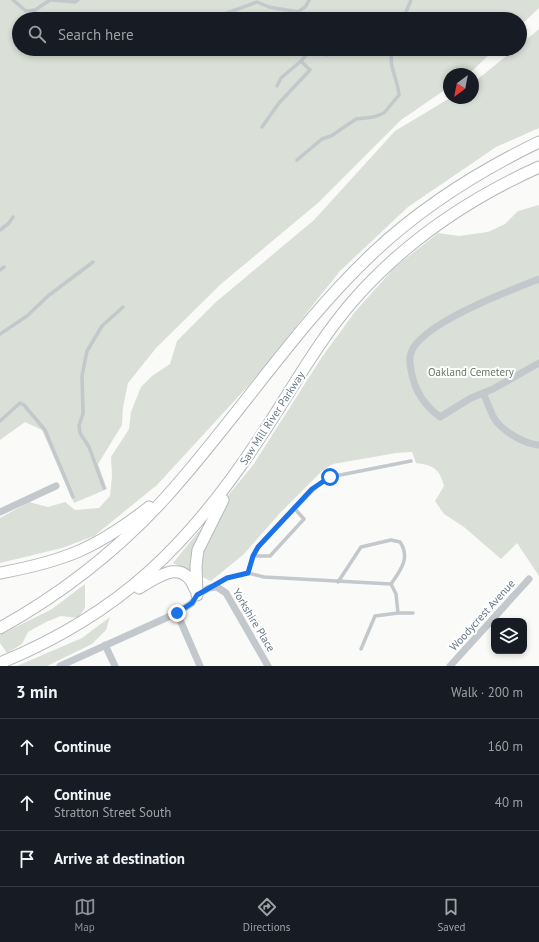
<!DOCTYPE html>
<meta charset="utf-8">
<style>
body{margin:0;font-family:"PT Sans",sans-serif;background:#20242c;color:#f1f3f6}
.controls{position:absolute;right:12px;bottom:12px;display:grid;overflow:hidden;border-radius:8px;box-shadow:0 2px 6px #0003}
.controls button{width:36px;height:36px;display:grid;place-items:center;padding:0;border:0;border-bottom:1px solid #363941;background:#171b24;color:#f1f3f6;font:20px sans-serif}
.compass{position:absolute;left:443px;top:68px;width:36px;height:36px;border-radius:50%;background:#171b24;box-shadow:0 2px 6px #0003;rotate:212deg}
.stop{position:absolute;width:12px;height:12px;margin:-9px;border:3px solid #1a73e8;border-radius:50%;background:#fff}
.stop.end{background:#1a73e8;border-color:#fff;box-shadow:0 1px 4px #0008}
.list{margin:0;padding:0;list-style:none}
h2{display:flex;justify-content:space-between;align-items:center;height:52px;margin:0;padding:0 16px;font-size:17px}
h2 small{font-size:13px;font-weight:400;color:#9ea1a6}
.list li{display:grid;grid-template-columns:26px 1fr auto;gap:12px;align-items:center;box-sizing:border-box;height:56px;padding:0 16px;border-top:1px solid #363941}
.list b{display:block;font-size:15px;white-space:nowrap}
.list p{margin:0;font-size:13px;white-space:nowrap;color:#9ea1a6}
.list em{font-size:13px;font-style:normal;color:#9ea1a6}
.icon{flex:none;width:22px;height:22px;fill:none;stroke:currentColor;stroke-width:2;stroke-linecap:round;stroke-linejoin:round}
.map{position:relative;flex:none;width:539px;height:666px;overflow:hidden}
.search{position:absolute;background:#171b24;box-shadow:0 2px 6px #0003;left:12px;right:12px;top:12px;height:44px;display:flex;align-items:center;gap:10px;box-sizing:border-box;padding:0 14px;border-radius:22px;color:#9ea1a6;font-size:15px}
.sheet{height:220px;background:#171b24}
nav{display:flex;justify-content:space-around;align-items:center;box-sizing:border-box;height:56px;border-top:1px solid #363941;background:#171b24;font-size:11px;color:#9ea1a6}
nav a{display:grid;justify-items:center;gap:2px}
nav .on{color:#8c9099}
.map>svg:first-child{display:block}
.green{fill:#dadfd7}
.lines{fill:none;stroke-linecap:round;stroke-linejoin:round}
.trunk-casing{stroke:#b4b9bd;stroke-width:13}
.service{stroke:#c3c8cc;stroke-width:3.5}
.minor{stroke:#c3c8cc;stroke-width:7}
.trunk{stroke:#fff;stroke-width:11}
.route{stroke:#1a73e8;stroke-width:5}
.labels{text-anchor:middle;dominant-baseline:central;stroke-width:4;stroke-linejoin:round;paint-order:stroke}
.park-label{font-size:11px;fill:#687a64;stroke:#fff}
.street-label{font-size:11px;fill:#657683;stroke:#fff}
</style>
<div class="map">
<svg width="539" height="666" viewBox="0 0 539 666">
<rect width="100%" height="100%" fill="#fafaf8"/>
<path class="green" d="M0,0H539V8L520,26V19H19V49H495L469,74H449V87L401,120L319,202L221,284L156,348L128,383L123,407L122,425L98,464L107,489L74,503L42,430L25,422L0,440Z
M539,29V128L496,147L408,207L340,271L249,385L157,485L94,536L62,548L0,563V518L29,502L48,507L65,502L75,510L99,508L110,496L112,476L111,457L129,429L131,412L141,387L152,376L170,364L177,341L216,302L314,220L395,131L450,98H473V83L515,49H520V45Z
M539,205V576L517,543L501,559L464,527L444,514L435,501L444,486C440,469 433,465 416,463L412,452L396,453L333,464L322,471L280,513L244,554L211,581L173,563L253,465L322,357L354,313L394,268L438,233L459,236L488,232L505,224L518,211Z
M85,584V608L78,618L61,616L46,622L28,632L22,644L7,653L0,643V635L52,609Z
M110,617L106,630L92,644L47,666H17L82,638Z"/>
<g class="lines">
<g class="trunk-casing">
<path id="trunk" d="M0,573C65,561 97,548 149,507
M139,588C158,577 183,557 195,589
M197,595L196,566L198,550L223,500
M0,628C63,593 119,549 167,496C238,417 297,324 374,252C423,206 479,171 539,142
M0,663C120,614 189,545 259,439C290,393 316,344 352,302C404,242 468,199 539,167"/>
</g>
<path class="service" d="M13,0L26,11L35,10L50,0
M51,0L75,2L78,0
M217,19L224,14L257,2L269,7L298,12L306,6L309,0
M403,19L411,0
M177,53L182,49
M326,55L329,49
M301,61L311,49
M262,127L279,103L310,70L301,61L281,78L277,86
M297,160L322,139L331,136L356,119L374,117L384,113L399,95C398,79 387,65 393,49
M0,230L9,223L13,217
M0,270L4,267
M0,334L27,316L48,296L93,262
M0,421L20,403L24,405L45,430L73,497
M104,488L89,447L80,433L79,425L83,414L82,376L87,351L102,326L123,307
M253,556H270L304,519L294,508
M248,573L253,556L258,547L321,482L330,477L411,461
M213,586L227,578L248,573L264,577L391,584C400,571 411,558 400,542L391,540L361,547L338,582
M398,613H413
M361,649L375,616L398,613L396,594L391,584"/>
<path class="minor" d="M539,279C511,290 420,324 411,353C408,360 411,368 412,375C416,393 425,406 440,417L471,398L493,389L539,363
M483,393C487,401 490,411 494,418C502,431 524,444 539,445
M0,512L56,486
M177,613L200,666
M105,645L115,666
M60,666L177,613L192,603L197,595L209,588L217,587L226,593L268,666
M450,666L529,579"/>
<use href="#trunk" class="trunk"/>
</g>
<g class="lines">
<path class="route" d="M177,613L192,603L197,595L227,578L248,573L253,556L258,547L312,489L330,477"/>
</g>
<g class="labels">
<g class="park-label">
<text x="471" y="372">Oakland Cemetery</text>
</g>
<g class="street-label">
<text transform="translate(272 418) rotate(-57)">Saw Mill River Parkway</text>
<text transform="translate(482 615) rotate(-48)">Woodycrest Avenue</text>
<text transform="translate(254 620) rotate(59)">Yorkshire Place</text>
</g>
</g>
</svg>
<div class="controls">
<button><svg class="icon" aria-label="layers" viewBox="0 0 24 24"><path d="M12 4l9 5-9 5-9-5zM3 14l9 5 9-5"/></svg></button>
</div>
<svg class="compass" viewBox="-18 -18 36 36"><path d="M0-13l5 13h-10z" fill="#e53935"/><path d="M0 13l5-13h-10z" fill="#9ea1a6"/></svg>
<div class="stop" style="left:330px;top:477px"></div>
<div class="stop end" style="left:177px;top:613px"></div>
<div class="search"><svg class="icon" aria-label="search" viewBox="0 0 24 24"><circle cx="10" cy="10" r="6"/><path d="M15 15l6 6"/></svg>Search here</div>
</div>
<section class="sheet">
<h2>3 min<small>Walk · 200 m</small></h2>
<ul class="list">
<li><svg class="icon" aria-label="ahead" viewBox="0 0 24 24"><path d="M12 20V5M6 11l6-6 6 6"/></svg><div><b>Continue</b></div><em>160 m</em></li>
<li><svg class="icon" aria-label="ahead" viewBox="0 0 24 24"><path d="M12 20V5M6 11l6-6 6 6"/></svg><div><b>Continue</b><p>Stratton Street South</p></div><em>40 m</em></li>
<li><svg class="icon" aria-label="arrive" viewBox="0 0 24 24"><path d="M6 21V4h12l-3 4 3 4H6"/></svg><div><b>Arrive at destination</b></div></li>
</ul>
</section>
<nav>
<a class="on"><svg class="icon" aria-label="map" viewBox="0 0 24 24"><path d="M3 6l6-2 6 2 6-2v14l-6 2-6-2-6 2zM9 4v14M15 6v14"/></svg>Map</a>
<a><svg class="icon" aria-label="directions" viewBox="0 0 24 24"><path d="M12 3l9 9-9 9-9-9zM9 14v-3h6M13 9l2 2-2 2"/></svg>Directions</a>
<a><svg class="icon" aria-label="saved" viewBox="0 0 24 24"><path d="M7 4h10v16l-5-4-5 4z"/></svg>Saved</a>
</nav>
